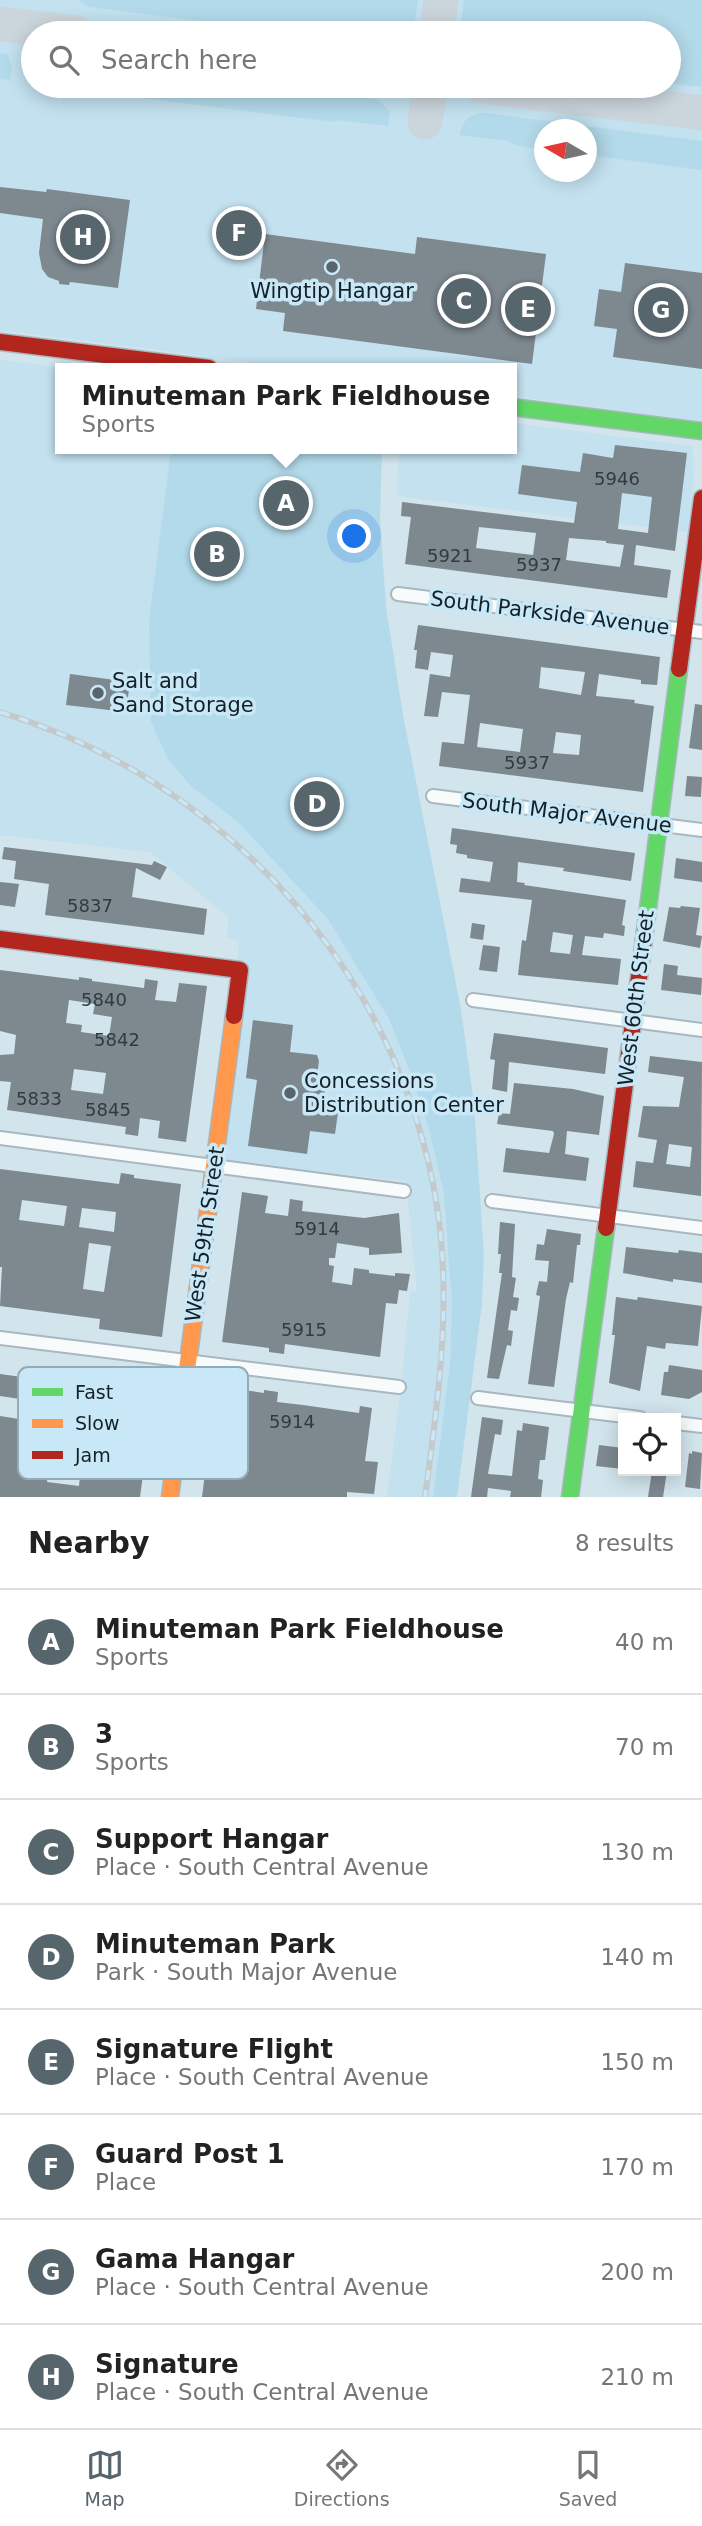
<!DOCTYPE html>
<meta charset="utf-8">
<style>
body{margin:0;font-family:"DejaVu Sans",sans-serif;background:#f6f6f6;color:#222}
.controls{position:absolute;right:21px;bottom:21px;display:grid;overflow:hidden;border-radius:0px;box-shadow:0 4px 18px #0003}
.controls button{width:63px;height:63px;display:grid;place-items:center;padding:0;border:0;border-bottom:2px solid #e0e0e0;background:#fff;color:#222;font:35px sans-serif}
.compass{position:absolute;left:534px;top:119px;width:63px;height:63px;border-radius:50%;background:#fff;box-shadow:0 4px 18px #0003;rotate:279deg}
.you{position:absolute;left:355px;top:537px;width:24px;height:24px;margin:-18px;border:5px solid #fff;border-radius:50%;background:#1a73e8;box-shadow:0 0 0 10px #1a73e833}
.badge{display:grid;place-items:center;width:46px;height:46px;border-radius:50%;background:#57656c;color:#fff;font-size:23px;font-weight:700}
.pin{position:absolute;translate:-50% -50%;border:4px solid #fff;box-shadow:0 2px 7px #0006}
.popup{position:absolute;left:55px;top:363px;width:462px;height:91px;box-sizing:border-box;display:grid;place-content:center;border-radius:0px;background:#fff;filter:drop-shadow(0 2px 5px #0005);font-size:23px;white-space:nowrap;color:#767676}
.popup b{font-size:26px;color:#222}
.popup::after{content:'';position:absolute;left:50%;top:100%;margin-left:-14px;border:14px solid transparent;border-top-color:#fff}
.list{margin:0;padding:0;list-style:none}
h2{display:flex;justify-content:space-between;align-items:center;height:91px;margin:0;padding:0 28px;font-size:30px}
h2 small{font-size:23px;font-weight:400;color:#767676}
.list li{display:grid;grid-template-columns:46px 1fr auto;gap:21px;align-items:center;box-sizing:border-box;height:105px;padding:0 28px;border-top:2px solid #e0e0e0}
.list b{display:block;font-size:26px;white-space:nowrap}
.list p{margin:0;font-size:23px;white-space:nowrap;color:#767676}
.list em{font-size:23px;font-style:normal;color:#767676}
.icon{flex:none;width:38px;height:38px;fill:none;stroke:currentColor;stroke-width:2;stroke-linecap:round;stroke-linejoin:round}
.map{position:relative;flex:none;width:702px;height:1497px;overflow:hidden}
.search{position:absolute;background:#fff;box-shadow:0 4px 18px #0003;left:21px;right:21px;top:21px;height:77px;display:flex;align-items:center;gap:18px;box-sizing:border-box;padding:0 24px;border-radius:38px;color:#767676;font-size:26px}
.sheet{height:931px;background:#fff}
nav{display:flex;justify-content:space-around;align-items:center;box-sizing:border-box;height:98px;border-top:2px solid #e0e0e0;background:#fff;font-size:19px;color:#767676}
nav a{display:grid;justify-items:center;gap:4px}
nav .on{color:#57656c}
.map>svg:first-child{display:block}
.built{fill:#c3e1ef;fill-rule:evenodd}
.green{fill:#b3daea}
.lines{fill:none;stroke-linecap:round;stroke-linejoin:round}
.taxiway{stroke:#cbd6dc;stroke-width:35}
.building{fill:#7d888f;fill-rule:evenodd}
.street-casing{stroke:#a9b7be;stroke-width:16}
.fast-casing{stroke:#a9b7be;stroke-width:19}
.slow-casing{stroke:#a9b7be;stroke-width:19}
.jam-casing{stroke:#a9b7be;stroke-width:19}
.street{stroke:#f8fbfc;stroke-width:12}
.fast{stroke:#63d668;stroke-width:16}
.slow{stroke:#ff974d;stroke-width:16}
.jam{stroke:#b3261e;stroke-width:16}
.rail-casing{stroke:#c4c9cb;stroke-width:6}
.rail{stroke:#c8e8f7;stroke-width:3.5;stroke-dasharray:10;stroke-linecap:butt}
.poi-dot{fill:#57656c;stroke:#c8e8f7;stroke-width:2.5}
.labels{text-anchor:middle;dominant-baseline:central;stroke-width:7;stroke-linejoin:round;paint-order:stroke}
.number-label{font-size:18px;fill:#2f3b41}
.poi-label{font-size:21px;fill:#152127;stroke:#c8e8f7;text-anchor:start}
.street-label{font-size:21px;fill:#152127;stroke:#c8e8f7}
.key{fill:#c8e8f7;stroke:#92acb9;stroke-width:2}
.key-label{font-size:19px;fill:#152127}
</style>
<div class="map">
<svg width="702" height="1497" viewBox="0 0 702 1497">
<rect width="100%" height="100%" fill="#d2e4ec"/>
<path class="built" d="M0,0H702V421L512,396V368H295L0,330ZM33,33H669V86H33ZM544,130H586V172H544Z
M0,360L68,368H60V449H171L149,620L191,786L238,822L327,918L389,1019L412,1077L430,1133L444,1194L450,1247L452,1303L450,1364L433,1497H387L402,1379L410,1292L417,1291L406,1181L222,1161L239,941L227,938L229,918L150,852L0,835Z
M512,423L692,446L694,478L687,532L397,496L399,449H512Z"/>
<path class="green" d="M78,0H418L414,28H405L398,33H297L89,7Z
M464,0H702V87L669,83V33H460Z
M0,53L8,54L12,68L10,80L0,79Z
M63,86H220L264,91L265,86H276L379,100L390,112L388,126L336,120L335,122L62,88Z
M485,113L702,141V170L587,155L586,130H544V150L520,146L508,141L460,135C463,119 469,114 485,113Z
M171,449H382L380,519L386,607L403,715L461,1009L474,1104L484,1255L482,1304L457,1497H433L450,1364L452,1303L444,1194L430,1133L412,1077L389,1019L327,918L238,822L191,786L168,759L151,722L149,620Z"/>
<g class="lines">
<path class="taxiway" d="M0,24L76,33
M437,33L441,0
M481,86L702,113
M425,122L430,86"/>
</g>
<path class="building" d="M0,187L46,192L47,189L130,200L118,288L70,282L69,285L59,284V281L48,277L42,269L39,253L43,219L0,213Z
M265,234L415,254L417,237L546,254L532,364L283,331L285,313L256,309Z
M625,263L702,273V369L613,357L617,329L594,326L599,289L621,292Z
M615,445L687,453L675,551L636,545L634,565L671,570L667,598L405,564L411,517L401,516L402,502L574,523L577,502L518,494L522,465L580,472L583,453L613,458ZM622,493L652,497L648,533L618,529ZM479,527L536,533L533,555L476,548ZM569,538L606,541V543L624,545L620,567L566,560Z
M267,493L307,497L306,513L265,508Z
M418,625L660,657L657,685L641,684V680L599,674L596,696L635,700L634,703L654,706L643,792L439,766L442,742L464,744L470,695L442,692L438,717L424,716L430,674L450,677L453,655L431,652L428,670L415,668L417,650H414ZM541,667L585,672L581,695L539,688ZM480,723L523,729L520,752L477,747ZM556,732L581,735L579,755L553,753Z
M70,674L130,682L126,712L66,705Z
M695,704L702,705V750L689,748Z
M687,776L702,777L701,797L685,796Z
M452,828L635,853L631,881L563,871L564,868L518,862L517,882L525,883L524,885L626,900L622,925L625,926L624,936L604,933L603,938L585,936L582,955L621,959L618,985L518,975L522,940L526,941L532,900L459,892L461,878L490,882L493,862L467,858V855L456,853L457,845L450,844ZM553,932L573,935L570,954L550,952Z
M4,847L152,865L154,861L167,867L160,880L136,868L132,897L207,909L204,935L45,915L49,884L14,879L16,861L2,859Z
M676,858L702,862V882L674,878Z
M0,882L19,884L15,907L0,905Z
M681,906L700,908L696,935L702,936L700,948L663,941L669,907L680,908Z
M472,923L485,925L483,940L470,938Z
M483,945L500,947L497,972L479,970Z
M664,964L678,966L677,975L702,978L701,995L661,990Z
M0,970L79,980V977L92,979V981L144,988L145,979L158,981L155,1000L176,1002L179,983L207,986L186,1142L158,1138L160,1121L140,1118L138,1136L125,1134L126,1127L7,1110L11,1082L0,1081V1055L14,1054L16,1035L0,1031ZM69,1000L95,1004L93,1014L112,1017L109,1036L81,1032L82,1025L66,1023ZM74,1069L106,1073L103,1094L71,1090Z
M253,1020L293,1025L290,1052L317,1055L319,1061L316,1082L326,1083L324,1103L339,1105L335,1134L310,1131L307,1154L248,1146L257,1080L246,1078Z
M494,1033L608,1048L605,1074L509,1062L507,1092L492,1089L495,1060L490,1059Z
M650,1056L702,1062L701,1196L633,1187L636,1161L653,1163L657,1140L638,1137L643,1106L679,1107L681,1094L684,1077L648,1072ZM669,1144L692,1147L690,1167L666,1164Z
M514,1083L573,1089L604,1096L599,1135L567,1131L565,1154L589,1158L586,1181L503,1172L506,1148L549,1153L554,1134L553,1131L497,1124L499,1113L510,1114Z
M0,1169L119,1184L121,1173L134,1175V1178L181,1184L162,1337L99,1329L100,1319L0,1306L2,1267H0ZM22,1200L67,1206L64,1226L19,1220ZM82,1208L116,1212L114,1232L79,1227ZM89,1243L111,1246L104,1292L83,1289Z
M242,1192L268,1196L265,1213L288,1216L290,1199L303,1201L302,1211L364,1218L399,1213L402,1253L369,1255V1248L337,1243L335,1258H329V1265L334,1266L332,1282L352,1285L354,1268L369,1270V1273L395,1276V1273L410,1274L407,1291L399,1290L397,1304L386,1303L380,1357L285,1344L284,1354L269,1352V1348L222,1342Z
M500,1222L515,1224L512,1277L516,1278L513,1297L519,1298L517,1311L511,1310L508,1330L513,1331L511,1346L507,1345L499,1379L487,1378L502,1273H499L501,1254H498Z
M547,1229L581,1234L580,1245H577L573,1283L570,1282L566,1299L554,1387L528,1384L540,1296L536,1295L539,1281L547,1282L549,1261L535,1260L537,1244L544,1245Z
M626,1247L678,1253L679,1250L702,1253V1283L673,1279V1282L623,1273Z
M616,1297L637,1300L638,1297L702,1306L698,1346L666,1343L665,1349L647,1346L640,1391L609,1383L615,1335H612Z
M669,1365L702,1370V1392L689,1399L661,1395L664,1372H668Z
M95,1369L106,1370L103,1396L124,1400L128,1375L156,1378L140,1497H0V1416L44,1423L47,1403L0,1396V1374L29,1378L30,1370L93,1378ZM50,1461L81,1466L79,1486L47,1482Z
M216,1386L264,1393V1390L278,1392L277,1402L303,1405L359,1413L360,1406L372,1408L365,1461L378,1462L374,1494L347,1492V1497H202Z
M482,1417L503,1420L501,1435L495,1434L488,1474L512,1476L517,1430L522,1431L523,1423L549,1427L545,1460H540L538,1479L543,1480L541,1497H510L511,1491L488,1488L487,1497H471Z
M599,1445L623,1448V1469L596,1466Z
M692,1451L702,1453L700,1489L685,1487L689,1453L692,1454Z
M652,1471H667L663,1497H648Z"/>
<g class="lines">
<g class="street-casing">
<path id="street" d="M398,594L702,632
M433,796L702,830
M473,1000L702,1030
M0,1138L404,1191
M492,1201L702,1228
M0,1338L399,1387
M478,1398L640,1418
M676,1423L702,1426"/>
</g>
<g class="fast-casing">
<path id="fast" d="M512,407L702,431
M644,939L679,669
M570,1497L606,1228"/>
</g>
<g class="slow-casing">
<path id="slow" d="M170,1497L234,1016"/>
</g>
<g class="jam-casing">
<path id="jam" d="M0,342L209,368
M679,669L702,498
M0,939L240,970L234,1016
M606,1228L644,939"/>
</g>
<use href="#street" class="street"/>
<use href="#fast" class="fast"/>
<use href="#slow" class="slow"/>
<use href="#jam" class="jam"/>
<g class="rail-casing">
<path id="rail" d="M0,712C232,782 412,986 440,1229C450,1319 437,1408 425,1497"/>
</g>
<use href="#rail" class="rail"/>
</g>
<g class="poi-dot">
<circle cx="332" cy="267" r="7"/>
<circle cx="98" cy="693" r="7"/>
<circle cx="290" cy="1093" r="7"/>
</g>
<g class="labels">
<g class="number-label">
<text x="617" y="478">5946</text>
<text x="450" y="555">5921</text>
<text x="539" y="564">5937</text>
<text x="527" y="762">5937</text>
<text x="90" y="905">5837</text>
<text x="104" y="999">5840</text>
<text x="117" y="1039">5842</text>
<text x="39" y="1098">5833</text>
<text x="108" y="1109">5845</text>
<text x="317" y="1228">5914</text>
<text x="304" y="1329">5915</text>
<text x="292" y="1421">5914</text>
</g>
<g class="poi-label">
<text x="332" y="291" text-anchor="middle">Wingtip Hangar</text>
<text x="112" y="681">Salt and<tspan x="112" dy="24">Sand Storage</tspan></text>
<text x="304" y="1081">Concessions<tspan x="304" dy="24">Distribution Center</tspan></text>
</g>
<g class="street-label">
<text transform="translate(550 613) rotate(7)">South Parkside Avenue</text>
<text transform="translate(567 813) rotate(7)">South Major Avenue</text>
<text transform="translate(636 998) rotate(-83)">West 60th Street</text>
<text transform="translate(205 1234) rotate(-82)">West 59th Street</text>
</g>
</g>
<rect x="18" y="1367" width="230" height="112" rx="10" class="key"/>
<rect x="32" y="1388" width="31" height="8" fill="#63d668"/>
<rect x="32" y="1419" width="31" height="9" fill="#ff974d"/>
<rect x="32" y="1451" width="31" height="8" fill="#b3261e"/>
<g class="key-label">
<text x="75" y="1399">Fast</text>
<text x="75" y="1430">Slow</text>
<text x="75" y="1462">Jam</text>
</g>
</svg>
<div class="controls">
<button><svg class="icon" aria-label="locate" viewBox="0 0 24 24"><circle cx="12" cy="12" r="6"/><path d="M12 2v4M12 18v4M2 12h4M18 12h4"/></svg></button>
</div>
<svg class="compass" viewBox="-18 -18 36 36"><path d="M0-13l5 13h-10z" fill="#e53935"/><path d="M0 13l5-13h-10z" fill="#767676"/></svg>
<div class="you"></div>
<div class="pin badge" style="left:286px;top:503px">A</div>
<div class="popup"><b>Minuteman Park Fieldhouse</b>Sports</div>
<div class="pin badge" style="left:217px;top:554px">B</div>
<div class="pin badge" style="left:464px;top:301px">C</div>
<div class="pin badge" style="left:317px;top:804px">D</div>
<div class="pin badge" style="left:528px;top:309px">E</div>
<div class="pin badge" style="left:239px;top:233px">F</div>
<div class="pin badge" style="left:661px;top:310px">G</div>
<div class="pin badge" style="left:83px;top:237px">H</div>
<div class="search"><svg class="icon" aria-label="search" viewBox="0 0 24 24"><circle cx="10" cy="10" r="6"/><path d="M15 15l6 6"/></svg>Search here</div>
</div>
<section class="sheet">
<h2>Nearby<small>8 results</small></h2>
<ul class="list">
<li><span class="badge">A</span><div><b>Minuteman Park Fieldhouse</b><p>Sports</p></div><em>40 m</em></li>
<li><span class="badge">B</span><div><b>3</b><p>Sports</p></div><em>70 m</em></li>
<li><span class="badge">C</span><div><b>Support Hangar</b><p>Place · South Central Avenue</p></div><em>130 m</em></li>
<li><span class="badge">D</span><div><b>Minuteman Park</b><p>Park · South Major Avenue</p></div><em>140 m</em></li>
<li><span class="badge">E</span><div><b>Signature Flight</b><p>Place · South Central Avenue</p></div><em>150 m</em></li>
<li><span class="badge">F</span><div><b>Guard Post 1</b><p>Place</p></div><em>170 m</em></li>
<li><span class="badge">G</span><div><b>Gama Hangar</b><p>Place · South Central Avenue</p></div><em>200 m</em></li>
<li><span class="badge">H</span><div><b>Signature</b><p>Place · South Central Avenue</p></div><em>210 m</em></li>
</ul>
</section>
<nav>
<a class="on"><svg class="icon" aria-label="map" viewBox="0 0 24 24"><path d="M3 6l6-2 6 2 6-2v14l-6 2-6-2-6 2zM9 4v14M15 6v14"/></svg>Map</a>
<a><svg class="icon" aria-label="directions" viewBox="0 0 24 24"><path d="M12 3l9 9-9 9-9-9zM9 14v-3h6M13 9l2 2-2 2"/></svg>Directions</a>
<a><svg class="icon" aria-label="saved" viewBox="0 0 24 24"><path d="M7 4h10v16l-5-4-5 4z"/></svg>Saved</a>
</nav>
